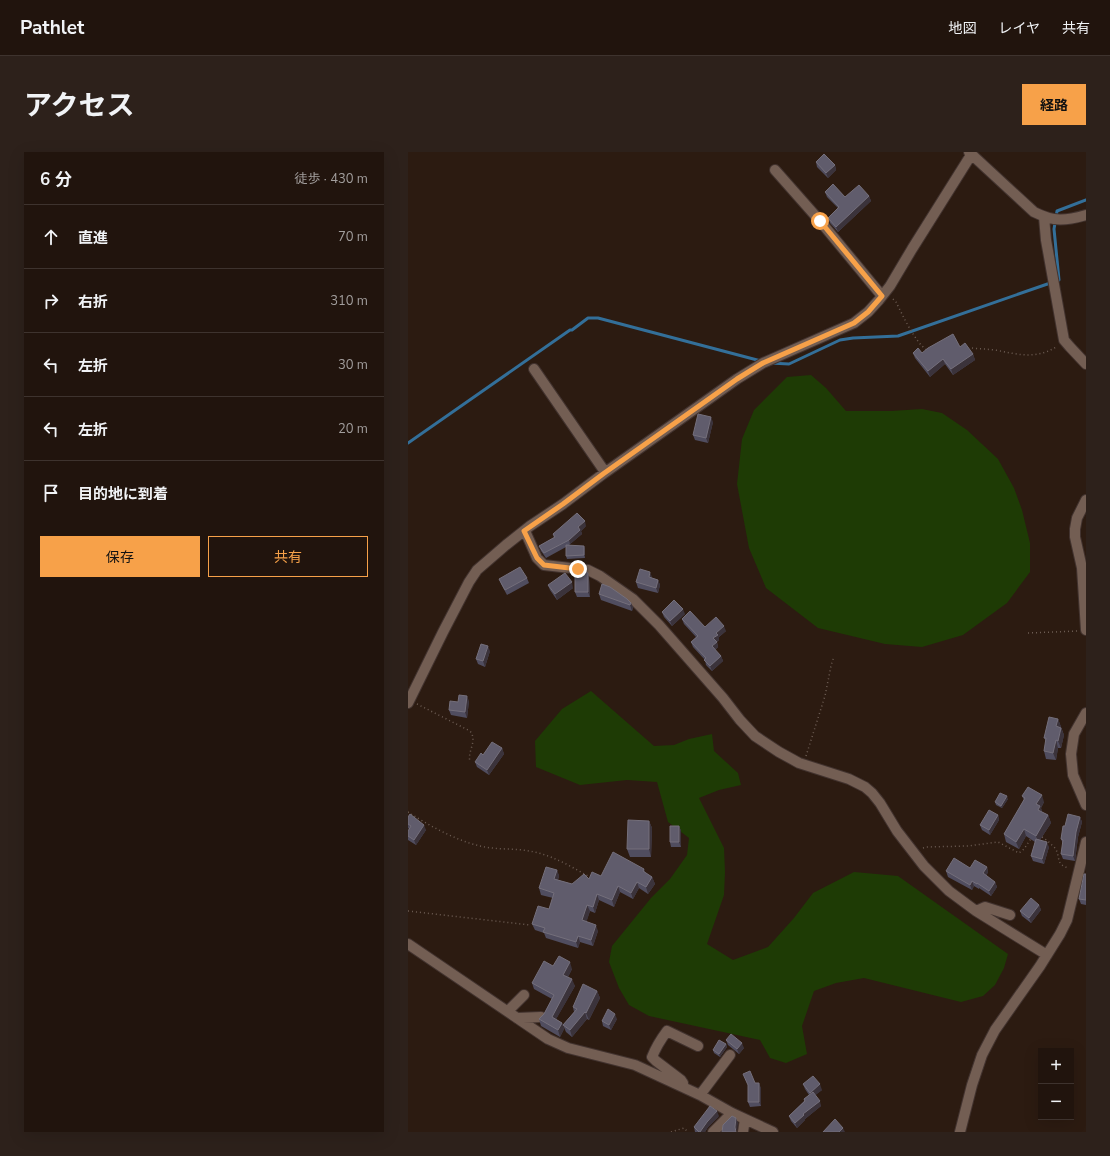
<!DOCTYPE html>
<html lang="ja">
<meta charset="utf-8">
<style>
body{margin:0;font-family:"Nunito Sans","Noto Sans JP",sans-serif;background:#2d211b;color:#f1f3f6}
.controls{position:absolute;right:12px;bottom:12px;display:grid;overflow:hidden;border-radius:0px;box-shadow:0 4px 16px #0002}
.controls button{width:36px;height:36px;display:grid;place-items:center;padding:0;border:0;border-bottom:1px solid #3e332e;background:#21140d;color:#f1f3f6;font:20px sans-serif}
.stop{position:absolute;width:12px;height:12px;margin:-9px;border:3px solid #f7a149;border-radius:50%;background:#fff}
.stop.end{background:#f7a149;border-color:#fff;box-shadow:0 1px 4px #0008}
.list{margin:0;padding:0;list-style:none}
h2{display:flex;justify-content:space-between;align-items:center;height:52px;margin:0;padding:0 16px;font-size:17px}
h2 small{font-size:13px;font-weight:400;color:#a29e9d}
.list li{display:grid;grid-template-columns:26px 1fr auto;gap:12px;align-items:center;box-sizing:border-box;height:64px;padding:0 16px;border-top:1px solid #3e332e}
.list b{display:block;font-size:15px;white-space:nowrap}
.list em{font-size:13px;font-style:normal;color:#a29e9d}
.actions{display:flex;gap:8px;padding:12px 16px}
.actions a{flex:1;padding:9px 0;border:1px solid #f7a149;border-radius:0px;text-align:center;font-size:14px;color:#f7a149}
.actions .main{background:#f7a149;color:#111}
.icon{flex:none;width:22px;height:22px;fill:none;stroke:currentColor;stroke-width:2;stroke-linecap:round;stroke-linejoin:round}
.map{position:relative;flex:none;width:678px;height:980px;overflow:hidden;border-radius:0px}
header{display:flex;align-items:center;gap:24px;box-sizing:border-box;height:56px;padding:0 20px;background:#21140d;border-bottom:1px solid #3e332e}
header strong{font-size:19px}
nav{display:flex;gap:22px;margin-inline-start:auto;font-size:14px}
.intro{display:flex;align-items:center;justify-content:space-between;box-sizing:border-box;height:96px;padding:0 24px}
h1{margin:0;font-size:28px}
.button{padding:10px 18px;border-radius:0px;background:#f7a149;color:#111;font-size:14px;font-weight:700}
main{display:flex;gap:24px;padding:0 24px}
aside{flex:1;background:#21140d;border-radius:0px;box-shadow:0 4px 16px #0002}
.map>svg:first-child{display:block}
.green{fill:#1e3b05}
.lines{fill:none;stroke-linecap:round;stroke-linejoin:round}
.stream{stroke:#336f99;stroke-width:3}
.minor-casing{stroke:#42332f;stroke-width:12}
.path{stroke:#6d5d54;stroke-width:1.5;stroke-dasharray:1 3;stroke-linecap:butt}
.minor{stroke:#735e53;stroke-width:10}
.wall{fill:#504d5f}
.shaded-wall{fill:#3b333b}
.building{fill:#605c6c;stroke:#746f7b}
.route{stroke:#f7a149;stroke-width:5}
</style>
<header>
<strong>Pathlet</strong>
<nav><a>地図</a><a>レイヤ</a><a>共有</a></nav>
</header>
<div class="intro"><h1>アクセス</h1><a class="button">経路</a></div>
<main>
<aside>
<h2>6 分<small>徒歩 · 430 m</small></h2>
<ul class="list">
<li><svg class="icon" aria-label="ahead" viewBox="0 0 24 24"><path d="M12 20V5M6 11l6-6 6 6"/></svg><div><b>直進</b></div><em>70 m</em></li>
<li><svg class="icon" aria-label="right" viewBox="0 0 24 24"><path d="M7 20v-9h11M14 6l5 5-5 5"/></svg><div><b>右折</b></div><em>310 m</em></li>
<li><svg class="icon" aria-label="left" viewBox="0 0 24 24"><path d="M17 20v-9H6M10 6l-5 5 5 5"/></svg><div><b>左折</b></div><em>30 m</em></li>
<li><svg class="icon" aria-label="left" viewBox="0 0 24 24"><path d="M17 20v-9H6M10 6l-5 5 5 5"/></svg><div><b>左折</b></div><em>20 m</em></li>
<li><svg class="icon" aria-label="arrive" viewBox="0 0 24 24"><path d="M6 21V4h12l-3 4 3 4H6"/></svg><div><b>目的地に到着</b></div></li>
</ul>
<div class="actions"><a class="main">保存</a><a>共有</a></div>
</aside>
<div class="map">
<svg width="678" height="980" viewBox="0 0 678 980">
<rect width="100%" height="100%" fill="#2c1b11"/>
<path class="green" d="M403,223L418,236L438,259H483L514,257L534,261L559,278L590,307L606,336L614,358L622,391V420L599,451L555,483L514,495L477,492L410,476L358,436L341,396L329,332L334,287L346,258L379,225Z
M183,539L246,594L266,593L281,587L304,582L306,599L330,621L333,633L311,638L291,646L316,696L317,720L316,743L299,792L325,808L360,795L386,766L405,741L446,720L490,724L600,802L596,816L587,833L575,844L553,850L456,826L428,831L406,839L394,874L399,902L378,911L362,906L352,888L241,864L221,853L211,836L201,810L204,794L243,746L262,727L279,703L281,686L260,670L249,630L219,628L172,633L128,615L127,589L154,557Z"/>
<g class="lines">
<path class="stream" d="M362,211L381,212L432,188L445,186L490,184L651,128L646,77L649,59L678,48
M0,291L162,178H164L180,166H190L353,209"/>
<g class="minor-casing">
<path id="minor" d="M561,0L626,60C646,70 657,69 678,63
M367,18L412,69L474,144
M636,65L638,88L656,188L662,195L678,212
M126,217L197,320
M678,348L669,366L667,377V385L674,416L678,478
M117,379L129,406L136,413L180,418L192,424L225,447L251,473L315,546L332,568L347,584L371,600L391,611L441,627L457,635L464,641L472,651L489,679L516,714L541,739L568,759L639,803
M0,551L35,480L61,430L69,418L98,393L122,374L155,352L195,322L329,227L355,211L446,171L460,160L471,148L482,134L504,97L563,3
M678,561L666,582L663,602L665,623L678,653
M568,759L577,755L602,763
M0,792L140,887L160,896L227,913L292,943L324,961L365,980
M100,859L116,843
M109,866L133,865
M275,931L273,928L248,909L244,905C248,895 253,887 259,879L290,894
M292,943L322,903
M305,980L324,961
M335,980L337,967
M552,980L564,933L574,903L587,878L632,814L652,782L659,768L678,690"/>
</g>
<path class="path" d="M485,147L488,150C494,162 508,192 519,198
M564,196C572,197 579,197 587,198C609,202 627,208 648,195
M620,481L670,479
M9,552L62,579C70,589 59,599 62,610
M398,604L417,544L423,514L426,504
M0,660C20,673 49,689 72,694C88,698 105,696 121,699C142,702 162,714 180,724H183
M634,685C639,688 643,692 647,696C653,705 647,713 661,716
M515,696L518,695L560,694L590,690L611,701L616,697L624,685
M0,759L122,773
M263,980L276,976L280,980"/>
<use href="#minor" class="minor"/>
</g>
<path class="wall" d="M408,10L427,13L428,18L420,26L409,15Z
M417,40L437,45L461,44L463,49L430,80L422,71L420,66L430,56L419,45Z
M552,195L565,202L567,208L545,223L537,212L522,225L507,206L505,201H514Z
M305,270L300,291L287,288L285,283Z
M178,374L173,379L174,382L161,393L177,396V406L159,407L158,404V395L138,406L133,399L131,394L146,386L145,382Z
M244,425V426L250,428L252,433L250,441L230,436L228,430Z
M119,426L121,431L99,443L93,432L91,427Z
M181,426L182,445H169L167,440Z
M140,433L165,436L149,448L142,438Z
M191,442L223,451L225,456L224,459L193,448Z
M254,460L277,462L264,474L256,465Z
M274,467L297,475L318,479L311,485V488L309,490L310,495L307,498L313,504L315,509L304,519L298,513L297,508L285,495L283,490L288,485L276,472Z
M82,499L77,515L70,512L68,507Z
M61,549L59,566L43,563L41,558L50,550Z
M650,567L656,583L653,596H650L648,608L638,607L636,599L638,589L636,586Z
M94,596L96,602L81,623L69,615L67,610L75,603Z
M614,644L636,650L633,656L634,660L640,663L643,671L632,688L641,695L636,712L625,709L623,704L627,690L618,684L611,697L598,690L596,682L616,648Z
M600,647L594,656L588,653L587,650Z
M590,663L591,668L582,683L574,678L572,673Z
M0,665L18,678L8,693L0,688V679L1,677L0,676Z
M672,665L674,670L670,685L667,709L655,707L653,702L655,692L653,687L657,674Z
M241,669L244,676L243,705H222L219,697Z
M271,674L273,679V695H263L262,690Z
M579,715L580,720L578,724L587,730L589,735L583,744L571,736V737L566,734L564,738L540,725L538,719L562,716Z
M236,717L237,721L244,725L247,732L240,742L231,736L225,747L212,740L206,755L191,748L187,761L182,759L178,770L190,779L185,794L172,790L170,796L138,786L136,781L127,778L124,772L141,757L145,746L133,743L131,736L149,718L151,724L150,728L164,732L193,724Z
M678,722V753L673,752L671,747Z
M631,753L633,758L623,771L614,764L612,759Z
M145,814L164,817L160,825L167,834L148,867L154,871L156,877L152,885L133,874L131,867L136,862L144,847L126,837L124,831Z
M189,839L192,846L181,868L179,867L164,885L158,880L155,873L166,860L165,855Z
M209,867L203,878L195,874L194,869Z
M318,888L336,896L331,902L320,893Z
M318,892L319,895L312,905L306,901L305,898Z
M347,931L353,936V954L342,955L340,950Z
M395,932L414,938L407,943L413,954L397,967V968L389,976L383,969L381,964L396,949V947L401,943L397,937Z
M311,964L300,975L297,980H287L286,975Z"/>
<path class="shaded-wall" d="M427,13L428,18L420,26L418,21Z
M461,44L463,49L430,80L428,75Z
M565,202L567,208L545,223L543,217Z
M535,207L537,212L522,225L520,219Z
M303,265L305,270L300,291L298,286Z
M177,369L178,374L173,379L174,382L162,392L161,388L170,375Z
M176,394L177,396V406L176,403Z
M242,420L244,425L243,430L241,425Z
M180,421L181,426L182,445L180,440Z
M250,428L252,433L250,441L248,436Z
M164,430L165,436L149,448L147,442Z
M223,451L225,456L224,459L222,453Z
M275,457L277,462L264,474L262,469Z
M316,474L318,479L311,485V488L309,490L310,495L305,499L304,494L305,486L308,481Z
M80,494L82,499L77,515L75,509Z
M313,504L315,509L304,519L302,514Z
M59,544L61,549L59,566L57,560Z
M650,567L653,575L651,582L648,574Z
M653,576L656,583L653,596L650,589Z
M648,588L650,596L648,608L645,601Z
M94,596L96,602L81,623L79,618Z
M634,643L636,650L633,656L635,662L633,665L628,652Z
M599,644L600,647L594,656L593,654Z
M590,663L591,668L582,683L581,678Z
M640,663L643,671L630,691L628,684Z
M672,665L674,670L670,685L667,709L665,704L668,680Z
M241,669L244,676L243,705L241,697Z
M16,673L18,678L8,693L6,688Z
M271,674L273,679V695L271,690Z
M616,677L618,684L611,697L608,690Z
M639,690L641,695L636,712L634,707Z
M579,715L580,720L577,727L575,721Z
M149,718L151,724L148,733L146,727Z
M244,725L247,732L240,742L238,735Z
M564,729L566,734L564,738L562,733Z
M229,730L231,736L225,747L223,741Z
M587,730L589,735L583,744L581,739Z
M210,734L212,740L206,755L204,748Z
M189,742L191,748L187,761L185,755Z
M179,753L182,759L177,775L174,768Z
M631,753L633,758L623,771L621,766Z
M188,773L190,779L185,794L183,788Z
M170,784L172,790L170,796L168,790Z
M162,810L164,817L158,829L155,823Z
M164,827L167,834L146,871L144,865Z
M189,839L192,846L181,868L178,861Z
M177,860L179,867L164,885L162,878Z
M207,862L209,867L203,878L201,873Z
M154,871L156,877L152,885L150,878Z
M334,891L336,896L331,902L329,897Z
M318,892L319,895L312,905L311,902Z
M351,931L353,936V954L351,950Z
M412,932L414,938L404,946L402,941Z
M412,949L413,954L397,967V968L389,976L387,971L395,962Z
M309,959L311,964L300,975L297,980H292L299,970Z
M328,966L330,971L329,979L327,975Z
M435,976L437,980H431Z"/>
<path class="building" d="M416,2L427,13L418,21L408,10Z
M425,32L437,45L451,33L461,44L428,75L420,66L431,55L417,40Z
M545,182L552,195L557,191L565,202L543,217L535,207L520,219L505,201L510,196L514,201L520,196Z
M290,262L303,265L298,286L285,283Z
M169,361L177,369L170,375L172,378L161,388L136,401L131,394L147,385L145,382Z
M158,393L176,394V403L158,404Z
M112,415L119,426L97,438L91,427Z
M232,417L242,420L241,425L250,428L248,436L228,430Z
M167,418L176,419L180,421V440H167Z
M157,421L164,430L147,442L140,433Z
M194,432L202,435L219,447L223,451L222,453L191,442Z
M266,448L275,457L262,469L254,460Z
M282,459L297,475L308,465L316,474L308,481L310,483L305,486L309,490L304,494L313,504L302,514L296,508L298,506L283,490L290,484L274,467Z
M73,492L80,494L75,509L68,507Z
M51,543L59,544L57,560L41,558L42,549L50,550Z
M641,565L650,567L648,574L653,576L650,589L648,588L645,601L636,599L638,586H636Z
M84,590L94,596L79,618L67,610L73,601L75,603Z
M620,635L634,643L628,652L632,654L630,658L640,663L628,684L616,677L608,690L596,682L617,646L614,644Z
M592,641L599,644L593,654L587,650Z
M581,658L590,663L581,678L572,673Z
M2,662L16,673L6,688L0,684V679L3,674L0,672V665Z
M660,662L672,665L668,680L665,704L653,702L655,688L653,687L655,674H657Z
M220,668L241,669V697H219Z
M262,674H271V690H262Z
M628,687L639,690L634,707L623,704Z
M205,700L236,717L235,719L244,725L238,735L229,730L223,741L210,734L204,748L189,742L185,755L179,753L174,768L188,773L183,788L170,784L168,790L135,780L137,776L124,772L130,754L141,757L146,741L131,736L138,715L149,718L146,727L164,732L176,722L181,727L184,720L193,724Z
M546,706L562,716L567,708L579,715L575,721L587,730L581,739L569,731V732L564,729L562,733L538,719Z
M676,722H678V748L671,747Z
M623,746L631,753L621,766L612,759Z
M151,804L162,810L155,823L164,827L144,865L154,871L150,878L131,867L136,862L146,843L124,831L136,809L145,814Z
M175,832L189,839L178,861L177,860L162,878L155,873L169,857L165,855Z
M200,857L207,862L201,873L194,869Z
M323,882L334,891L329,897L318,888Z
M311,888L318,892L311,902L305,898Z
M342,919L347,931H351V950H340V933L335,922Z
M405,924L412,932L402,941L395,932Z
M405,940L412,949L395,962L396,963L387,971L381,964L397,949L396,947Z
M302,954L309,959L299,970L292,980H291L286,975Z
M324,964L328,966L327,975L328,980H314L315,973Z
M427,967L435,976L431,980H415Z"/>
<g class="lines">
<path class="route" d="M170,417L136,413L129,406L116,379L155,352L195,322L329,227L355,211L446,171L460,160L474,144L412,69"/>
</g>
</svg>
<div class="controls">
<button>+</button>
<button>−</button>
</div>
<div class="stop" style="left:412px;top:69px"></div>
<div class="stop end" style="left:170px;top:417px"></div>
</div>
</main>
